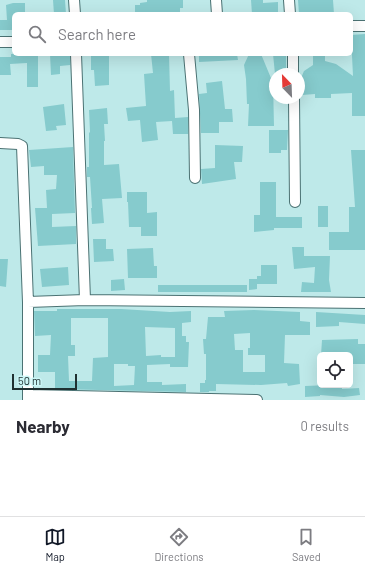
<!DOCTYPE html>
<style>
body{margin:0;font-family:Barlow,sans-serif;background:#f7f7f7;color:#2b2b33}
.controls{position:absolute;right:12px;bottom:12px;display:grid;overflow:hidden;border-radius:6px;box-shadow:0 4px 16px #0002}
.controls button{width:36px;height:36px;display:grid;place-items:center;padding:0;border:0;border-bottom:1px solid #e1e1e2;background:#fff;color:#2b2b33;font:20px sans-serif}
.compass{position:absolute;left:269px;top:68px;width:36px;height:36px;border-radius:50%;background:#fff;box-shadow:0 4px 16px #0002;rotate:337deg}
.scale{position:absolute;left:12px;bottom:10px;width:65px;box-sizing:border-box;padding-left:4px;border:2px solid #1f3031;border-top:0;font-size:11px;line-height:14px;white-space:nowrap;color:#1f3031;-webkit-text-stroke:3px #cbf6f6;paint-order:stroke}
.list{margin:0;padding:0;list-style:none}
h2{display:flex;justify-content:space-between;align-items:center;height:52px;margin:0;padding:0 16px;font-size:17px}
h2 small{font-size:13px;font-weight:400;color:#7c7c81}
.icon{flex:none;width:22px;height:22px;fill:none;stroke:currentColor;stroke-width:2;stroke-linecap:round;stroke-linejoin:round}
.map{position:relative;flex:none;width:365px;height:400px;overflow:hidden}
.search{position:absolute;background:#fff;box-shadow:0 4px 16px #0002;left:12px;right:12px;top:12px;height:44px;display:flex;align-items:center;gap:10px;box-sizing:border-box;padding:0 14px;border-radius:6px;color:#7c7c81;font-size:15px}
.sheet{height:116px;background:#fff}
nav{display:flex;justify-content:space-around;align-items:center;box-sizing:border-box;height:56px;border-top:1px solid #e1e1e2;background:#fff;font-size:11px;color:#7c7c81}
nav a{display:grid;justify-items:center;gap:2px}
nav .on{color:#111827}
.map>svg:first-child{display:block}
.building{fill:#86cbcd;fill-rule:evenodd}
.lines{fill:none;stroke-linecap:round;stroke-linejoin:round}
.minor-casing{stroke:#4b7273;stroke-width:12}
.minor{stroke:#fff;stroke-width:10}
</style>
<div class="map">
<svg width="365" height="400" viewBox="0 0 365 400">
<rect width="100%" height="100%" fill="#bee9e9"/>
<path class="building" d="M53,0H65L66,14H54Z
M147,0H183V8H180V14H135V5H140V3L147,2Z
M251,0H263V3L278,2V14H252Z
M298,0H333L334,14H299Z
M13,3H25V14H14V30H0V20H7L6,5Z
M365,34V116H352V93L331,94V98H315V94L302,95L301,78L304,71L313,65V54H325V61L336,64L353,76L351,35Z
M11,54H38V87H27V63L10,64L11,75H0V57H11Z
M50,54H70V65L60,66V74L51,75Z
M91,54H109V85L95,86L94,70H91Z
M151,54H169L170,91L174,90L175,118L188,117V134H173L172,121L156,122L158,140L142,142L140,120L128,121L126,108L146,106L144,74L153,73Z
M199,54H237L238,60L199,62Z
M249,54H261L273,83L274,126H248L249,104H247L246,79L244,65Z
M273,54H286V74H275Z
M222,81L225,109H232L233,122H219V133H201L199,94L207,93L206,83Z
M64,104L66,125L56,126L57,130L46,131L43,107Z
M107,108L108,124H104L105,141H104V165L119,164L122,198L102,199L104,223L92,224L91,208H92L90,177H87V167H89V133L90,132L89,110Z
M269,130H288L287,150H281V153H269Z
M215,145L243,146L242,162H234L236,179L202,184L201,169L215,168Z
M73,147L75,213L52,214V227L76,226V244L38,246L35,208H47L46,190L56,189L57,175H44V166L31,167L29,150Z
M351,150H365V250H329V232H349V207H355Z
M260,182H276V217H302V228H274V230L254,232V215H260Z
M127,192H147V213L157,212V236H141V227H129L128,202H127Z
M318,206H328V227H318Z
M93,239H106V249H113L114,261L94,262Z
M292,247H304V256H330L329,280L331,292H301L302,282L314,283L315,267L294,269Z
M153,248L154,266H157V278H128L127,249Z
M0,259H8L6,287L0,286Z
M261,265H277V284H257V276H261Z
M68,267L69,285L42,287L40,269Z
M124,279L125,290L111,291V280Z
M249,279H257V289L249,290Z
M158,285H247V292H158Z
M57,309H121L170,312L191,311V322L182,323V336H186V342H189L188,367H170V364L147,365V382H162V385L186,384V392L55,389V372H38V355H50L51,335L35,336L34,311H57ZM71,318H108V357L93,358L92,381H69L68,356H75V345H71ZM145,327L175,328V357H161V355L146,356ZM114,364H128V366H135L134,385L114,386Z
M254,310L300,312V321L310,322V335H285L284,363L299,364L300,384L288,386L287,383L261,385L216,384V391H209V392H200V383H205V380H206V354H204L203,339H206L208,317H225L224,311ZM250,333V348H248V355H265V372H243V350H235L234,334Z
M316,312L365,315V324L339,322V326L316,327Z
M358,339V344H365V364H350V355H321L322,340Z
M330,385L342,386V389L359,388L360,395L344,397L320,395V396L305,397V386Z"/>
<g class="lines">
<g class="minor-casing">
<path id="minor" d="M74,0L75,14
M216,0L217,14
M289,0L290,14
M351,26H365
M0,42H14
M76,54L85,300
M189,54L194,110L195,178
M293,54V74
M294,98L295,202
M0,143L18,144L22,146L28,302V400
M28,302L85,300L365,303
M28,395L257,400"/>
</g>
<use href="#minor" class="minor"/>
</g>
</svg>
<div class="controls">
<button><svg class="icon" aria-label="locate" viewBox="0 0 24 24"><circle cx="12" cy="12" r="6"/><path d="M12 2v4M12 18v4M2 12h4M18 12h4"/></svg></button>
</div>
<svg class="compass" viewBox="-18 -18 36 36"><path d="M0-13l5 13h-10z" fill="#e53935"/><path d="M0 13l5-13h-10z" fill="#7c7c81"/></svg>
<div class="scale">50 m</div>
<div class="search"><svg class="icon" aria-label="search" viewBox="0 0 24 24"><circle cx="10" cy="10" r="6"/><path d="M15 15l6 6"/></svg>Search here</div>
</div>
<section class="sheet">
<h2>Nearby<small>0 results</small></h2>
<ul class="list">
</ul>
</section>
<nav>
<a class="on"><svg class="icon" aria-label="map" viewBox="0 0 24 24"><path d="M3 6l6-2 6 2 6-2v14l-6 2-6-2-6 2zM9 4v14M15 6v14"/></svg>Map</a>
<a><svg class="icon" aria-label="directions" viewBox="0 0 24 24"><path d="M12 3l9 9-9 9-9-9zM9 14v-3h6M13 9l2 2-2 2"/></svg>Directions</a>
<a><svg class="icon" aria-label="saved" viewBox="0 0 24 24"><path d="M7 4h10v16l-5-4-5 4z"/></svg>Saved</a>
</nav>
